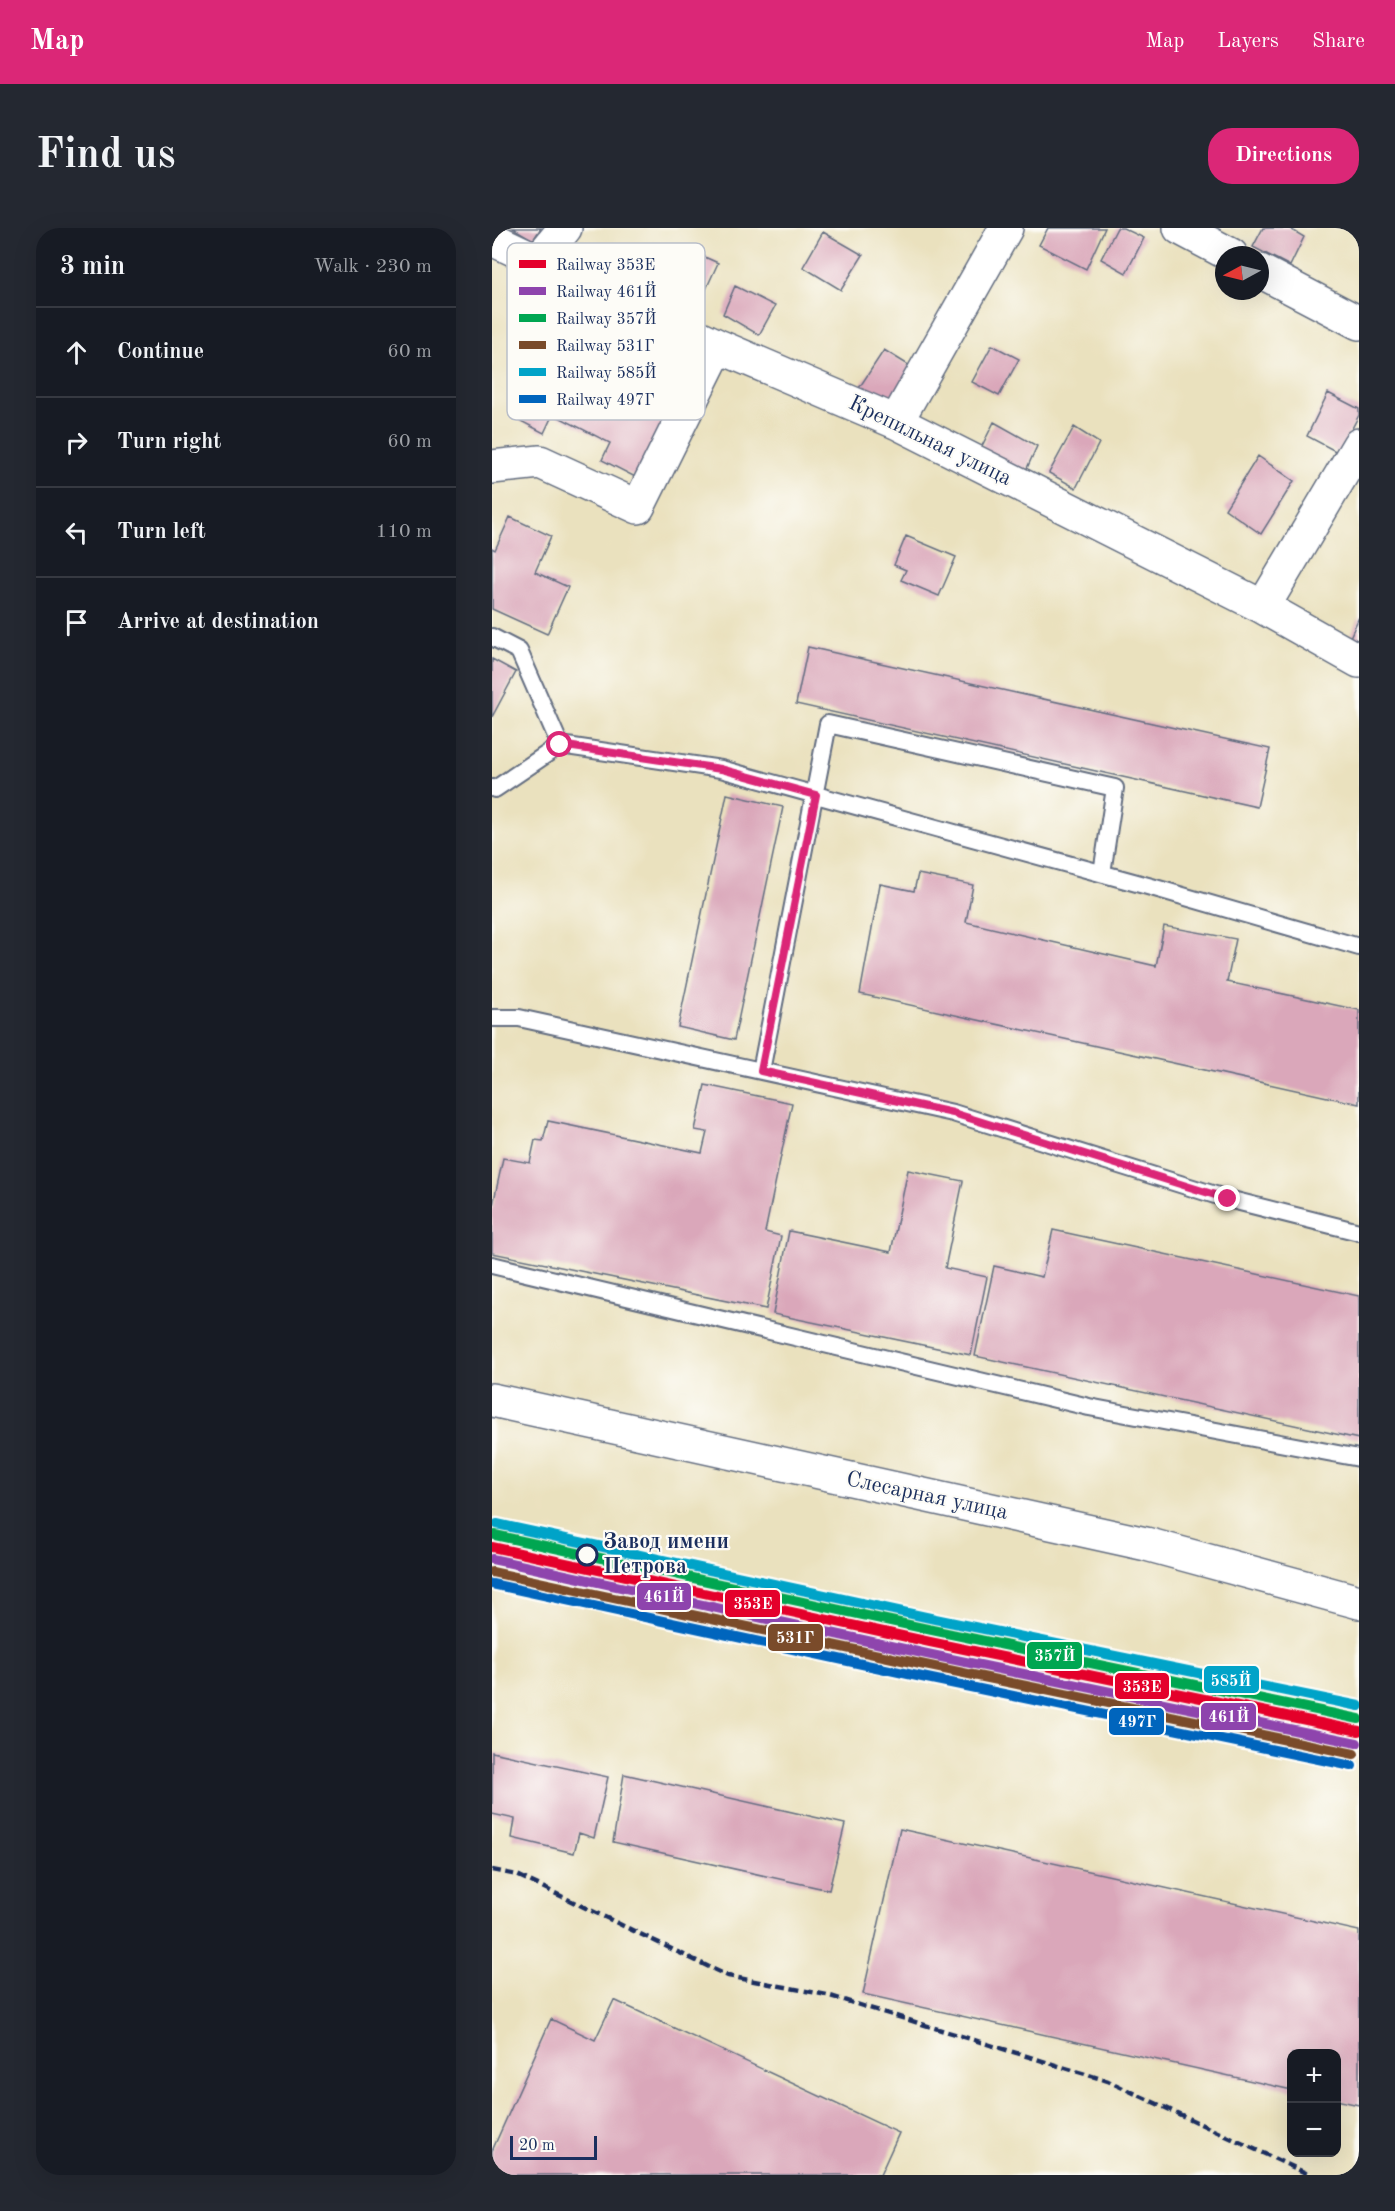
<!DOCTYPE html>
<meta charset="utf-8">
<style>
body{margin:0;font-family:"Old Standard TT",serif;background:#242831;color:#f1f3f6}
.controls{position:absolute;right:18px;bottom:18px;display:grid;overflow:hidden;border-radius:12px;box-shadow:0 6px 24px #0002}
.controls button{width:54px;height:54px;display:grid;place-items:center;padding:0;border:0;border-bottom:2px solid #363941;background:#171b24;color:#f1f3f6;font:30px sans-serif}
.compass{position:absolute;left:723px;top:18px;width:54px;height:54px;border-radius:50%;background:#171b24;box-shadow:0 6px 24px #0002;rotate:263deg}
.scale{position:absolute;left:18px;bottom:15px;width:87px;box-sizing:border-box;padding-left:6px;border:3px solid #1b2f5e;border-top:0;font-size:16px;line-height:21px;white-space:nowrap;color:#1b2f5e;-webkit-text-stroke:4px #fdfcf7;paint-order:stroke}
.stop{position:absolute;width:18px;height:18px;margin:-14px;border:4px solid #db2777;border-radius:50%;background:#fff}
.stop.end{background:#db2777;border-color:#fff;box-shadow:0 2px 6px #0008}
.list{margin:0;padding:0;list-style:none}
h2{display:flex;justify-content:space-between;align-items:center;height:78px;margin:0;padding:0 24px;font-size:26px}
h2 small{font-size:20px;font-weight:400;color:#9ea1a6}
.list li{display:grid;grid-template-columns:39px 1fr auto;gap:18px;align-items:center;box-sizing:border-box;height:90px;padding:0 24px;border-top:2px solid #363941}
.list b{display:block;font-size:22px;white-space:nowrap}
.list em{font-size:20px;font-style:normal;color:#9ea1a6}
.icon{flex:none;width:33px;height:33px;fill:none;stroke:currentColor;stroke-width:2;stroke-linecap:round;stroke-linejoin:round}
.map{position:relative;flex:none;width:867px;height:1947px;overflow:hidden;border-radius:24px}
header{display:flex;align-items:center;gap:36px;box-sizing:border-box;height:84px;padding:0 30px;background:#db2777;color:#fff}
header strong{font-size:28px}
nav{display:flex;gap:33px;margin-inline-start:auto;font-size:21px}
.intro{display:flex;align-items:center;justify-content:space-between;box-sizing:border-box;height:144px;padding:0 36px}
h1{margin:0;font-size:42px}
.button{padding:15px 27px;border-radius:24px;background:#db2777;color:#fff;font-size:21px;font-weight:700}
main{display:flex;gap:36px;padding:0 36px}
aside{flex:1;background:#171b24;border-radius:24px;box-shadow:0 6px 24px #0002}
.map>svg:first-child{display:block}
.building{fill:#daa7ba}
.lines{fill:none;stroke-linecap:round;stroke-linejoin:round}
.service-casing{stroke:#636d80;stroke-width:20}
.minor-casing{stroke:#636d80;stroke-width:36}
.service{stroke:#fff;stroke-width:16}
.minor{stroke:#fff;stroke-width:33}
.rail{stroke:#1b2f5e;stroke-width:4.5;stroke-dasharray:9 4.5;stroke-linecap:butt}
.rail-1-casing{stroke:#fdfcf7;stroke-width:15}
.rail-2-casing{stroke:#fdfcf7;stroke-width:15}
.rail-3-casing{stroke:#fdfcf7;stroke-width:15}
.rail-4-casing{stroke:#fdfcf7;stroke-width:15}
.rail-5-casing{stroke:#fdfcf7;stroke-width:15}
.rail-6-casing{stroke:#fdfcf7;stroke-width:15}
.rail-1{stroke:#e4002b;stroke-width:10}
.rail-2{stroke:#8e44ad;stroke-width:10}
.rail-3{stroke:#00a651;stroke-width:10}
.rail-4{stroke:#7a4b2a;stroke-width:10}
.rail-5{stroke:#01a3c8;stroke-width:10}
.rail-6{stroke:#0065bd;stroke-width:10}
.route{stroke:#db2777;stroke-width:8}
.stop-dot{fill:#fdfcf7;stroke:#1b2f5e;stroke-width:3}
.labels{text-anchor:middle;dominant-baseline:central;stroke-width:4.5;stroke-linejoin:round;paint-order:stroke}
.street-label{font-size:22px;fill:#1b2f5e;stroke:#fdfcf7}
.stop-label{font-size:22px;font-weight:bold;fill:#1b2f5e;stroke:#fdfcf7;text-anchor:start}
.key{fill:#fdfcf7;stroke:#b9bec9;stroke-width:1.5}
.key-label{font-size:16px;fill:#1b2f5e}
.line-badge{stroke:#fdfcf7;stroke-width:2}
.badge-label{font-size:16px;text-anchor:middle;font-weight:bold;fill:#fff}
</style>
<header>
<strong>Map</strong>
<nav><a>Map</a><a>Layers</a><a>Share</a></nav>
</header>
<div class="intro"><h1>Find us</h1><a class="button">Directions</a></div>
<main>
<aside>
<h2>3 min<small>Walk · 230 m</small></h2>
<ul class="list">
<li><svg class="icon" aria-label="ahead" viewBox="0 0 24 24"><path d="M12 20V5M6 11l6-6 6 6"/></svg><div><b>Continue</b></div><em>60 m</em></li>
<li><svg class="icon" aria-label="right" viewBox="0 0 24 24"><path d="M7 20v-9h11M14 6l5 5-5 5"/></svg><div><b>Turn right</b></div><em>60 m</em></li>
<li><svg class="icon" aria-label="left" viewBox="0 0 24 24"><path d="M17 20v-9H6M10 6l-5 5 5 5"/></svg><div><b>Turn left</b></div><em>110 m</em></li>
<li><svg class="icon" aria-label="arrive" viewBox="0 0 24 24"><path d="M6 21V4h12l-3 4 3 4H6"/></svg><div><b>Arrive at destination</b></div></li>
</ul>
</aside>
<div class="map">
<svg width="867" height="1947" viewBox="0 0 867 1947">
<rect width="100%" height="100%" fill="#fdfcf7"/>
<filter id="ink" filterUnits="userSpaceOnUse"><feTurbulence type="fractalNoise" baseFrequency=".0167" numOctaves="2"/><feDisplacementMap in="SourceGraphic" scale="12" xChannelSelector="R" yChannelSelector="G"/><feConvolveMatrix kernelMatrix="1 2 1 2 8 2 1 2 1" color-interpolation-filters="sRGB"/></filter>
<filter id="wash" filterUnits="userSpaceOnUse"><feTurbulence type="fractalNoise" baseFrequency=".008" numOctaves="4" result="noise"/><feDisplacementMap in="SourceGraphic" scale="24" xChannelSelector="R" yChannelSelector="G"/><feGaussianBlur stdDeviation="1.35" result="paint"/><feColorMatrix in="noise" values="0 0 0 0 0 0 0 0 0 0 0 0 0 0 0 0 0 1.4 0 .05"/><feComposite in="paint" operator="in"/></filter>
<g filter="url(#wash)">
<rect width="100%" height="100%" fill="#eae1be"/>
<g id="blocks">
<path class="building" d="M21,0H49L41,12Z
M556,0H613L594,41L547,17Z
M625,0H631L652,10L634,45L609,31Z
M771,0H797L812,9L798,38L761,19Z
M331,4L371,27L349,62L311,39Z
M188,18L226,35L204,83L147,57L159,30L178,37Z
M243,58L283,78L267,107L231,86Z
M67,97L107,117L96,140L148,166L161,139L198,158L151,253L110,232L118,215L61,186L52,205L21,189Z
M500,117L527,131L507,168L480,154Z
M392,122L423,141L399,178L367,160Z
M836,165L867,181V187L847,225L815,208Z
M502,194L545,218L531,249L486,226Z
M582,199L607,215L584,260L557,245Z
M766,228L802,253L769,306L733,281Z
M18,289L59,308L43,344L76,359L55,406L0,381V320L3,322Z
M414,308L464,329L447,368L409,352L414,342L402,337Z
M867,389V420L856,414Z
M316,419L778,521L765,579L304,476Z
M0,431L24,444L0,489Z
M235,566L291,579L242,812L186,799Z
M426,646L481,657L474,694L664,738L672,698L744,711L735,754L867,782V876L368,766L388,656L422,663Z
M213,857L300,875L273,1004L289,1008L274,1081L0,1025V982L11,930L38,935L43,912L51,913L56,893L210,925L215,904L203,902Z
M416,942L471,953L453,1040L495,1049L479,1127L281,1086L297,1003L399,1024Z
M561,1002L867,1068V1211L483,1128L502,1038L550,1049Z
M0,1524L116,1549L102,1610L87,1605L82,1625L20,1610L23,1591L0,1586Z
M132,1546L353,1596L337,1662L121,1614Z
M408,1601L867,1703V1877L844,1872V1826H800V1862L371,1766Z
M122,1772L407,1905L388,1947H0V1923L59,1791L103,1812Z"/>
</g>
</g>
<g filter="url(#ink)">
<use href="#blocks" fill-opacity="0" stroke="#636d80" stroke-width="1.5"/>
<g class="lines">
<g class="service-casing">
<path id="service" d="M0,409L27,423L68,517
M0,560L3,561L68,517L229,541L663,660L867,719
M0,790H27L461,885L736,971L867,1004
M269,843L336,496L623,560L610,645
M0,1037L597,1179L867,1230"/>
</g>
<g class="minor-casing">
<path id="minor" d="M688,0L739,27
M0,11L226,118L404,194L771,379L867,433
M47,32L73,0
M768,43L867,95
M404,194L514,0
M0,239L48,234L146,279L226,118
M771,379L867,217
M0,1172L654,1316L867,1374"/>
</g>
<use href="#service" class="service"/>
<use href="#minor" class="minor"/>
<path class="rail" d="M0,1642L25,1647L236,1748L335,1767L616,1853L818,1947"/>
<g class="rail-1-casing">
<path id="rail-1" d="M0,1319L438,1414L867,1503"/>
</g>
<g class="rail-2-casing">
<path id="rail-2" d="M0,1331L435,1426L865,1515"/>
</g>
<g class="rail-3-casing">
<path id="rail-3" d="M3,1307L440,1402L867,1491"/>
</g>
<g class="rail-4-casing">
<path id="rail-4" d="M0,1344L433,1437L862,1526"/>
</g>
<g class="rail-5-casing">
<path id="rail-5" d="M5,1296L443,1391L867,1478"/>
</g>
<g class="rail-6-casing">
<path id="rail-6" d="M0,1356L430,1449L860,1538"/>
</g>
<use href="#rail-1" class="rail-1"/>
<use href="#rail-2" class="rail-2"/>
<use href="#rail-3" class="rail-3"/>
<use href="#rail-4" class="rail-4"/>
<use href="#rail-5" class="rail-5"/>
<use href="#rail-6" class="rail-6"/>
</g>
</g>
<g class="lines" filter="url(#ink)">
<path class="route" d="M68,517L229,541L324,567L269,843L461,885L736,971"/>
</g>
<circle class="stop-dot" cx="95" cy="1327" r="10"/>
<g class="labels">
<g class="street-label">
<text transform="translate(438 213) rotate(26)">Крепильная улица</text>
<text transform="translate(435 1268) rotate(12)">Слесарная улица</text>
</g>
<g class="stop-label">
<text x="111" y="1314">Завод имени<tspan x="111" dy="25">Петрова</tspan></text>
</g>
</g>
<rect x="15" y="15" width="198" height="177" rx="9" class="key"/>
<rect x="27" y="32" width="27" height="8" fill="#e4002b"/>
<rect x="27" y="59" width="27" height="8" fill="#8e44ad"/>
<rect x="27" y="86" width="27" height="8" fill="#00a651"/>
<rect x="27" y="113" width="27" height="8" fill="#7a4b2a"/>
<rect x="27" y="140" width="27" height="8" fill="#01a3c8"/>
<rect x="27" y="167" width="27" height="8" fill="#0065bd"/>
<g class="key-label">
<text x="64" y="42">Railway 353Е</text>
<text x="64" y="69">Railway 461Й</text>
<text x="64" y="96">Railway 357Й</text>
<text x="64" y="123">Railway 531Г</text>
<text x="64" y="150">Railway 585Й</text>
<text x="64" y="177">Railway 497Г</text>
</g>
<g class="line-badge">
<rect x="144" y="1354" width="56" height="29" rx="6" fill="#8e44ad"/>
<rect x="232" y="1361" width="57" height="29" rx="6" fill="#e4002b"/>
<rect x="275" y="1395" width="57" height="29" rx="6" fill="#7a4b2a"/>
<rect x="534" y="1413" width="57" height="29" rx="6" fill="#00a651"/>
<rect x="711" y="1437" width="57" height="29" rx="6" fill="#01a3c8"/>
<rect x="622" y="1444" width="56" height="28" rx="6" fill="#e4002b"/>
<rect x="708" y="1474" width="57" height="29" rx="6" fill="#8e44ad"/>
<rect x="616" y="1479" width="57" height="29" rx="6" fill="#0065bd"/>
</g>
<g class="badge-label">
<text x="172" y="1374">461Й</text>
<text x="261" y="1381">353Е</text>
<text x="303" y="1415">531Г</text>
<text x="563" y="1433">357Й</text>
<text x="739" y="1458">585Й</text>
<text x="650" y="1464">353Е</text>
<text x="737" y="1494">461Й</text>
<text x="645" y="1499">497Г</text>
</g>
</svg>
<div class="controls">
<button>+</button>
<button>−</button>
</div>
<svg class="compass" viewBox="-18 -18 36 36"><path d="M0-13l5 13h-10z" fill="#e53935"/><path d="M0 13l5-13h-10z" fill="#9ea1a6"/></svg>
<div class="scale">20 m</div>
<div class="stop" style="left:68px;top:517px"></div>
<div class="stop end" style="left:736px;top:971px"></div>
</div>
</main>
